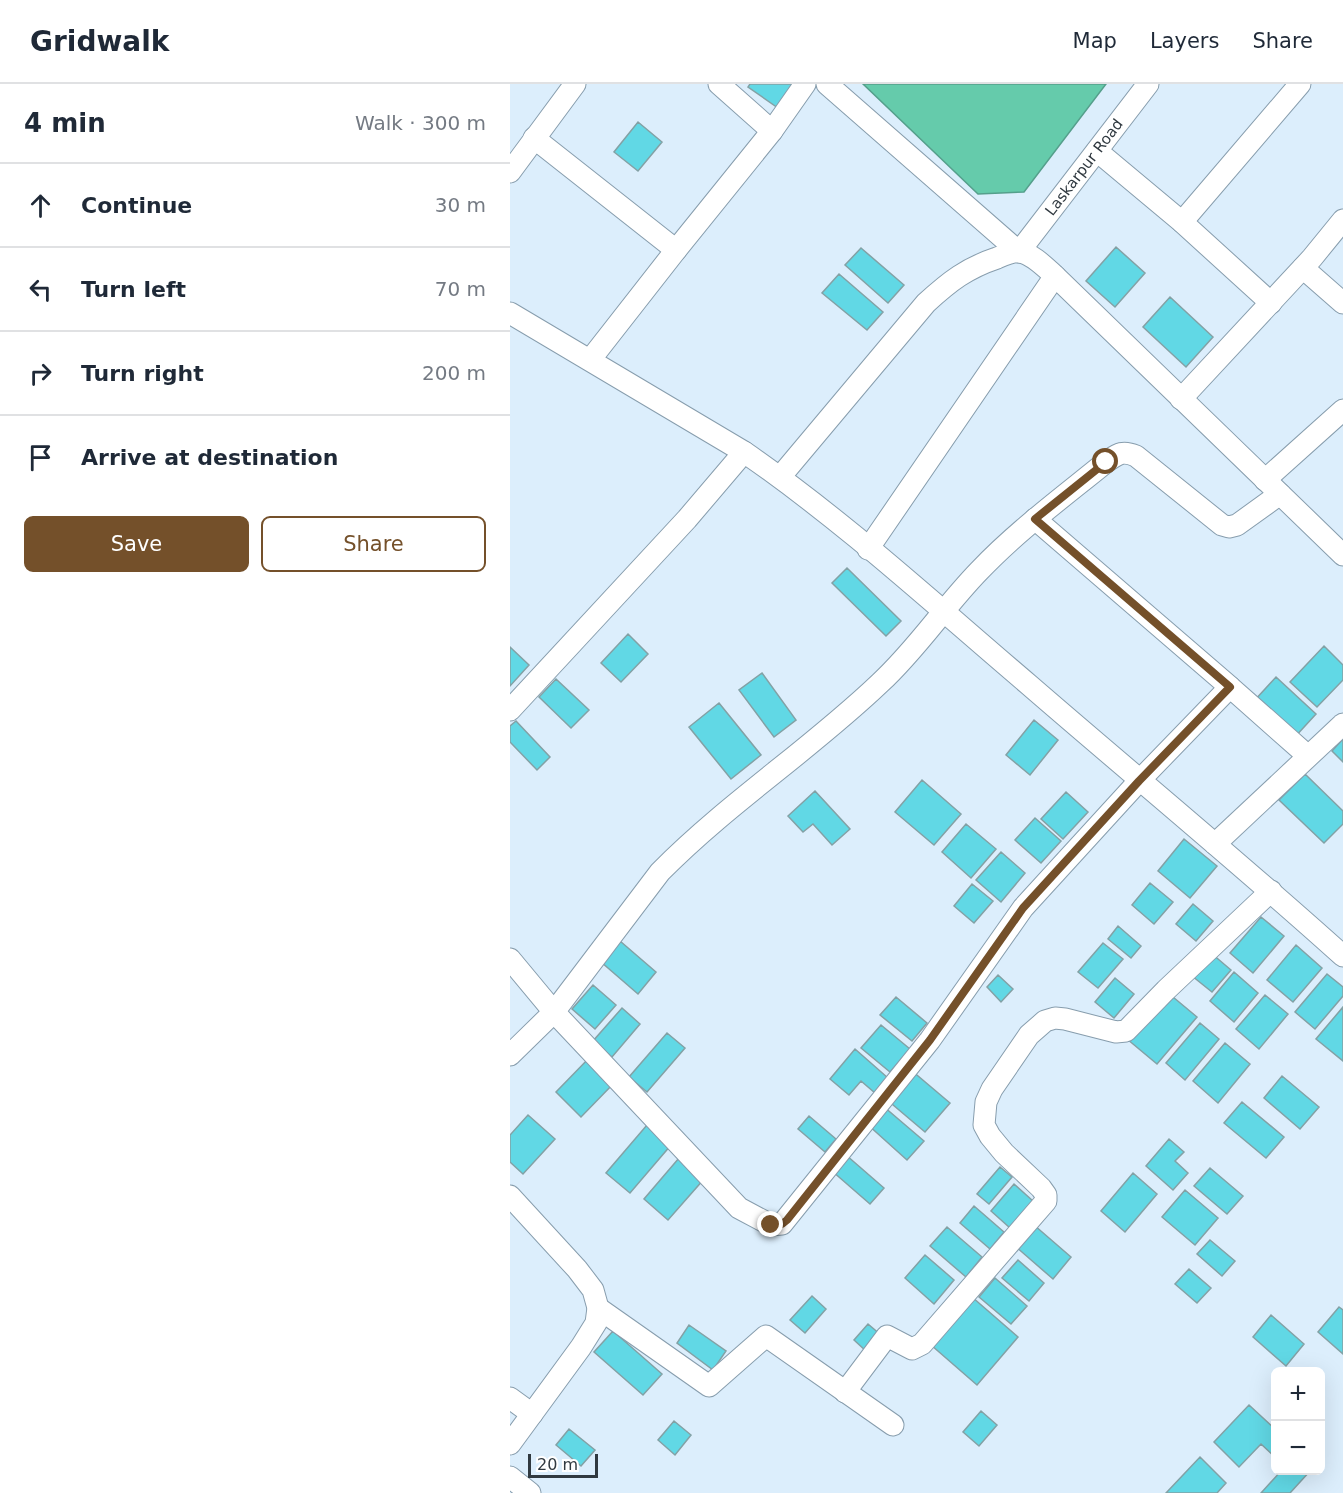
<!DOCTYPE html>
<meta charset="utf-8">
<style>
body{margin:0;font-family:"DejaVu Sans",sans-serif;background:#f6f6f7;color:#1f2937}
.controls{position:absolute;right:18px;bottom:18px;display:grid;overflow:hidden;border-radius:9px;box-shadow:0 6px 24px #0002}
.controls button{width:54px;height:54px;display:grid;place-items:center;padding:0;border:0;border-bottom:2px solid #e0e1e3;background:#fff;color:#1f2937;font:30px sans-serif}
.scale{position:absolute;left:18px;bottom:15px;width:70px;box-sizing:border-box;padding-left:6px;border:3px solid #303940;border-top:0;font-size:16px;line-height:21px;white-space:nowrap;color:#303940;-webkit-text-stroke:4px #fff;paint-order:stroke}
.stop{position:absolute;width:18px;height:18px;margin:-14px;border:4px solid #74502a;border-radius:50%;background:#fff}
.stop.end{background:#74502a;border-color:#fff;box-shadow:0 2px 6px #0008}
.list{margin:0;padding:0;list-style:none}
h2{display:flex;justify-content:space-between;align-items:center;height:78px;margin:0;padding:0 24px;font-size:26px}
h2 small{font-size:20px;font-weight:400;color:#747a83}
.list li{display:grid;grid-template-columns:39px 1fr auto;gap:18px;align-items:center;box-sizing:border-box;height:84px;padding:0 24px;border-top:2px solid #e0e1e3}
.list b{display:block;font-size:22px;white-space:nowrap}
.list em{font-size:20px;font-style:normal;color:#747a83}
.actions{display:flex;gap:12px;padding:18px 24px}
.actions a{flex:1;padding:14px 0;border:2px solid #74502a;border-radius:9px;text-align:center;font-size:21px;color:#74502a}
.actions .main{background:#74502a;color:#fff}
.icon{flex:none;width:33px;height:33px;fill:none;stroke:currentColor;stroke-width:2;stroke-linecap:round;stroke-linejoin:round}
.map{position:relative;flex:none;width:833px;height:1409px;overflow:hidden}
header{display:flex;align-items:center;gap:36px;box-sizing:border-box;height:84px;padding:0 30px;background:#fff;border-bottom:2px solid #e0e1e3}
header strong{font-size:28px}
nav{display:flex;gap:33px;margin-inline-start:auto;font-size:21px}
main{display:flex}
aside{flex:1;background:#fff}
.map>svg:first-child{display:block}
.water{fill:#65cbab;stroke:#559f8b;stroke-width:1.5}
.building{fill:#61d8e5;stroke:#83a1a5;stroke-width:1.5}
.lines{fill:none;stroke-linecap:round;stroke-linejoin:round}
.minor-casing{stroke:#879dad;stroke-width:23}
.minor{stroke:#fff;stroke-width:21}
.route{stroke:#74502a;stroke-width:8}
.labels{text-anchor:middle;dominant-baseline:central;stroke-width:5;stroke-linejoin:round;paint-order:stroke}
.street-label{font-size:15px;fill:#303940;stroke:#fff}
</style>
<header>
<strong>Gridwalk</strong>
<nav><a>Map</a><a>Layers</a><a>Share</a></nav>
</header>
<main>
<aside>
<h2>4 min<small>Walk · 300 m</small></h2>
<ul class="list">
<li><svg class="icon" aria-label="ahead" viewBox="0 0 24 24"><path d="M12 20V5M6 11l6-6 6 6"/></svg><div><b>Continue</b></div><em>30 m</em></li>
<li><svg class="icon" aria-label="left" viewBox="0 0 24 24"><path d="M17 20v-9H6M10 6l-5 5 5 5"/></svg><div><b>Turn left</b></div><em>70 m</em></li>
<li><svg class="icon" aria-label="right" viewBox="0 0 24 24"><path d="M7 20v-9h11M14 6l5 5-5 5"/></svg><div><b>Turn right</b></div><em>200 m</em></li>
<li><svg class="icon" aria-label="arrive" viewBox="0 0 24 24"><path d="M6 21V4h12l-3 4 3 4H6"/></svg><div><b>Arrive at destination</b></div></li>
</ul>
<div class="actions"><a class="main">Save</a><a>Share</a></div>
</aside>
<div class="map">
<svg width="833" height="1409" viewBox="0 0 833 1409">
<rect width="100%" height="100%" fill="#dceefc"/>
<path class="water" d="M353,0H596L514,108L468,110Z"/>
<path class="building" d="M240,0H285L268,24L238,3Z
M128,38L152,58L128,87L104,68Z
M606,163L635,189L605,223L576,197Z
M351,164L394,201L378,219L335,181Z
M329,190L373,228L357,246L312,209Z
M660,213L703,253L676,283L633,243Z
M337,484L391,537L376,552L322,499Z
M118,550L138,570L111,598L91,579Z
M814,562L833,581V596L807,623L780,598Z
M0,563L19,581L0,602Z
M252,589L286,636L264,653L229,606Z
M766,593L806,630L784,654L744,617Z
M46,595L79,626L61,644L29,613Z
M209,619L251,671L221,695L179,643Z
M524,636L548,656L520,691L496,671Z
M6,637L40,673L27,686L0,658V642Z
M833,655V678L822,667Z
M795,690L833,727V740L814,759L769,716Z
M412,696L451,730L424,761L385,728Z
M305,707L340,745L322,761L303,740L293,748L278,732Z
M556,708L578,728L553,755L531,735Z
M525,734L551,757L531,779L505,756Z
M456,740L486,765L461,794L432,768Z
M674,755L707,782L680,814L648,787Z
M491,768L515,789L491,818L466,796Z
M640,799L663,818L644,840L622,821Z
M462,800L483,817L464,839L444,822Z
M683,820L703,837L686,857L666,840Z
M751,833L774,852L743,889L720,869Z
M608,842L631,862L621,874L598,855Z
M110,857L146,888L128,910L91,878Z
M593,859L613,875L588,904L568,888Z
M786,861L812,884L783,918L757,896Z
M701,869L721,886L702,908L682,892Z
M724,888L748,909L724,938L700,917Z
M817,890L833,903V912L805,945L785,928Z
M488,891L503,905L491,918L477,903Z
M605,894L624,910L604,934L585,918Z
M83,901L106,921L85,945L62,925Z
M657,908L687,933L647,980L617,955Z
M755,911L778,930L749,965L726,945Z
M386,913L417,939L402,957L370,931Z
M833,923V977L806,955Z
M112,924L130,940L102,973L83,957Z
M690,939L709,955L675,996L656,979Z
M371,941L400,965L380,988L351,964Z
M157,949L175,964L137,1008L119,993Z
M715,959L740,980L708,1019L683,997Z
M345,965L378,994L365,1009L351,997L339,1011L320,995Z
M80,973L105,998L71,1033L46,1008Z
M401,986L440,1019L415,1048L376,1015Z
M772,992L809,1023L790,1045L754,1014Z
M732,1018L774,1053L756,1074L714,1039Z
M373,1022L414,1057L397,1076L357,1040Z
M18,1031L45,1055L13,1090L0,1078V1051Z
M299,1032L326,1055L315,1068L288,1045Z
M137,1041L161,1061L120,1109L96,1089Z
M659,1055L674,1068L665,1077L678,1089L663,1106L636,1082Z
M336,1071L374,1104L360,1120L322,1087Z
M169,1074L194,1095L158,1136L134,1115Z
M490,1083L502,1093L479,1120L467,1110Z
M700,1084L733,1112L717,1130L684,1102Z
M623,1089L647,1110L615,1148L591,1127Z
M504,1100L523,1117L500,1144L481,1127Z
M675,1106L708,1134L685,1161L652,1133Z
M464,1122L494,1148L480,1165L450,1139Z
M524,1141L561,1173L543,1195L505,1162Z
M437,1143L472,1173L456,1193L420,1162Z
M700,1156L725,1177L712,1192L687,1170Z
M415,1171L444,1196L424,1220L395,1194Z
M508,1176L534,1199L519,1217L492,1194Z
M679,1185L701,1204L687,1219L665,1200Z
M485,1194L517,1222L501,1240L469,1213Z
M302,1212L316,1225L295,1249L280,1236Z
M462,1213L508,1253L467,1301L421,1261Z
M829,1223L833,1226V1270L808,1248Z
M761,1231L794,1260L776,1282L743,1253Z
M358,1240L371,1251L357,1268L344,1256Z
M179,1241L216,1267L203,1286L167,1259Z
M103,1247L152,1290L133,1311L84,1268Z
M739,1321L766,1346V1374L751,1360L729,1383L704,1358Z
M471,1327L487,1341L469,1362L453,1348Z
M164,1337L181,1351L165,1371L148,1356Z
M59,1345L85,1366L71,1382L46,1361Z
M690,1373L716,1399L707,1409H656Z
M772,1386H801L780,1409H751Z"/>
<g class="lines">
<g class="minor-casing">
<g id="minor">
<path d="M209,0L262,47"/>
<path id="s1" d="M317,0L509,168L638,0"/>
<path d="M24,54L166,166L262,47L295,0"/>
<path d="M587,67L672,138L790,0"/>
<path d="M0,88L65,0"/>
<path d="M672,138L761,219"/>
<path d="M793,184L833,219"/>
<path d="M0,229L234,368C334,437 425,521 518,600C623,691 730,779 833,872"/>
<path d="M80,276L166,166"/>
<path d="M671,315L802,174L833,136"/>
<path d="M270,393L416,219C440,197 457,184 487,174C494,171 503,167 510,168C523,170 536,184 545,192L833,471"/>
<path d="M755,396L833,326"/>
<path d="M358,465L545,192"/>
<path d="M720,603L798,672"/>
<path d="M0,626L177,435L234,368"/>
<path d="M705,760L833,640"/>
<path d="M0,875L44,928L229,1124L261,1141L272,1140L420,956L513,824L629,697L720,603L525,435"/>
<path d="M0,971L44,928L150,788C218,719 300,666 370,599C407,565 434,523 469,487C507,447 553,413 596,378C608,370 612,366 626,372L712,441L719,443L727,441L770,410"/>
<path d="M0,1112L67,1185L83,1206L88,1224L86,1239L71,1263L0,1360"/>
<path d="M88,1224L199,1302L256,1252L383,1341"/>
<path d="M335,1308L377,1252L402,1265L412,1260L536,1117V1111L531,1104L494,1069L480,1052L474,1041L476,1018L482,1005L519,951L535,937L545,934L555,935L606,948L616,947L656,906L761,807"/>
<path d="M0,1314L22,1330"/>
<path d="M0,1393L20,1409"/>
</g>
</g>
<use href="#minor" class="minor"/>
</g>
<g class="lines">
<path class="route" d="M261,1141L272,1140L277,1136L420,956L513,824L629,697L720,603L525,435L596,378"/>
</g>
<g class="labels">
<g class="street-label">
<text stroke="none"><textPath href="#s1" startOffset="362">Laskarpur Road</textPath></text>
</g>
</g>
</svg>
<div class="controls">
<button>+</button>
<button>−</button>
</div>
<div class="scale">20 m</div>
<div class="stop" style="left:596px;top:378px"></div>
<div class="stop end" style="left:261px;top:1141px"></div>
</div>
</main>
